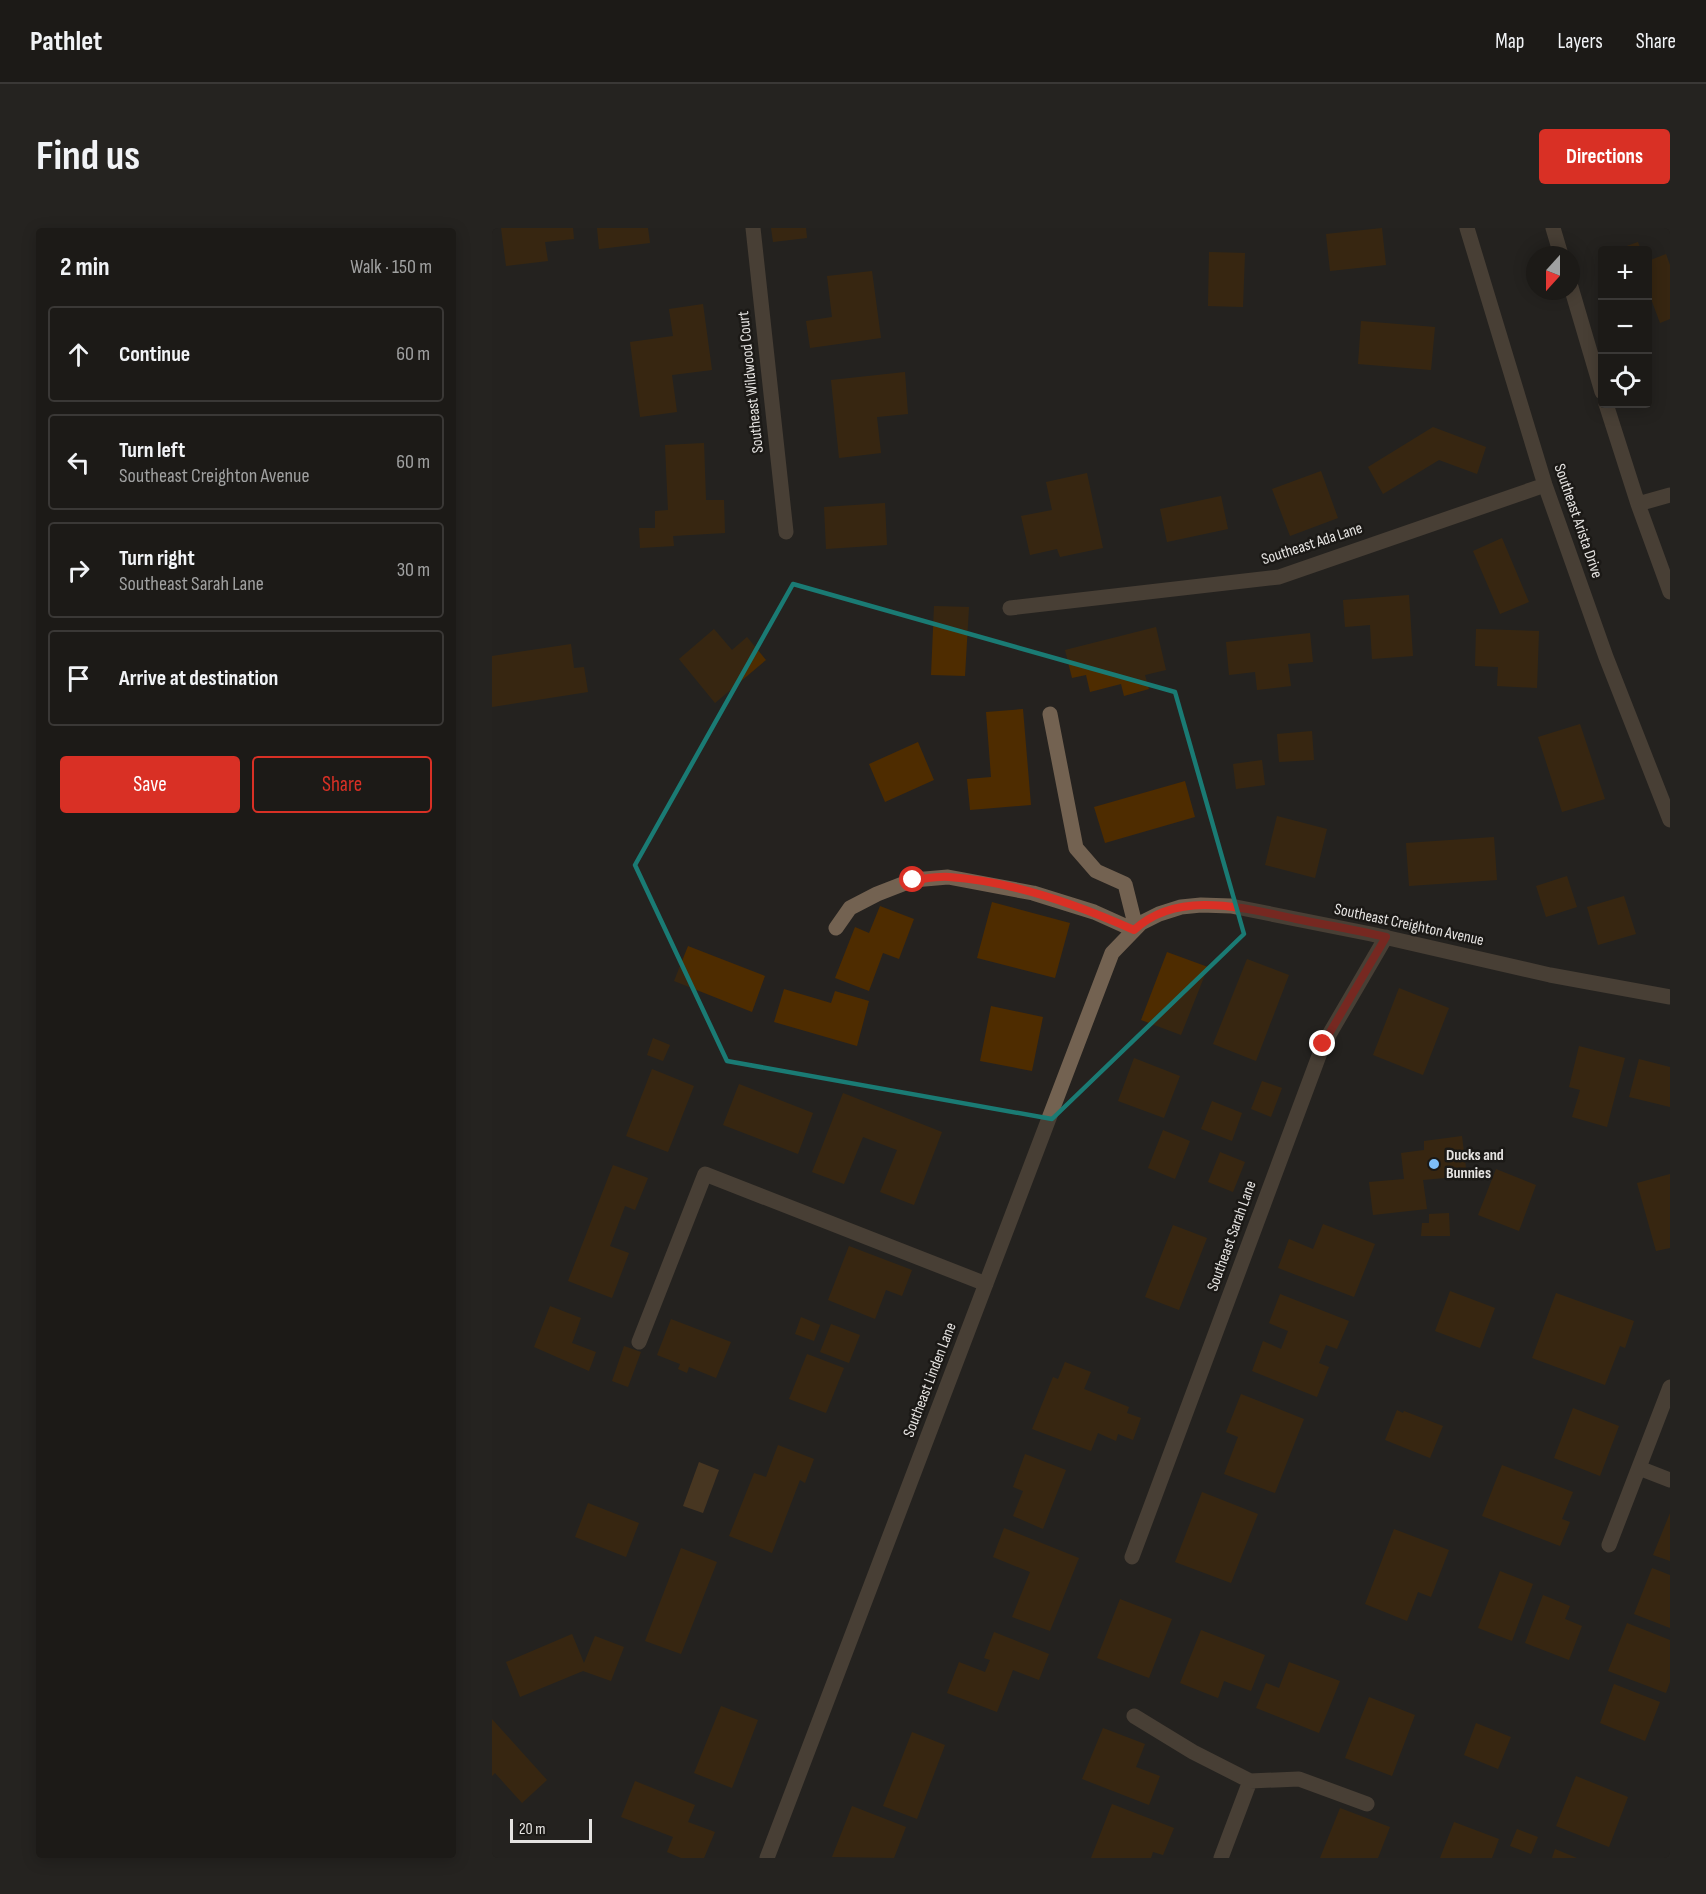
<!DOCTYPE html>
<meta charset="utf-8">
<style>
body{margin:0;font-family:"Sofia Sans Condensed",sans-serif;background:#252320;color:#f1f3f6}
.controls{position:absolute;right:18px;top:18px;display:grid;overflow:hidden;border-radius:6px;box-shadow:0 3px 15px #0003}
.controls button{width:54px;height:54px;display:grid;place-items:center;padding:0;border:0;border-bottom:2px solid #3a3836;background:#1c1a17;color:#f1f3f6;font:30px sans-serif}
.compass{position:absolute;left:1034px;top:18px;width:54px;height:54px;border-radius:50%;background:#1c1a17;box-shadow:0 3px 15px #0003;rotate:201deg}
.scale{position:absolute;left:18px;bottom:15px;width:82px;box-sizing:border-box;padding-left:6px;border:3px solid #e5e3e1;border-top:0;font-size:16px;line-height:21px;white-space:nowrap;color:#e5e3e1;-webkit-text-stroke:4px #1b1916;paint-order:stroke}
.stop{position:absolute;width:18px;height:18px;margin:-14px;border:4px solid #d93025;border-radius:50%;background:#fff}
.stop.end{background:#d93025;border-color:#fff;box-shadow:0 2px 6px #0008}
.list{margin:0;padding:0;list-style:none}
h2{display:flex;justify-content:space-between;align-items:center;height:78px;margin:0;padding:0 24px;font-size:26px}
h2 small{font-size:20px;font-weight:400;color:#a0a1a1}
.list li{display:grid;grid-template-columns:39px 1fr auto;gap:18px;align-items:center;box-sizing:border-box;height:96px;margin:0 12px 12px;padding:0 12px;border:2px solid #3a3836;border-radius:6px}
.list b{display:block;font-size:22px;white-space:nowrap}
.list p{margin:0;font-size:20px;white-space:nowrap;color:#a0a1a1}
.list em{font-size:20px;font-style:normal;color:#a0a1a1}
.actions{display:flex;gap:12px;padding:18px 24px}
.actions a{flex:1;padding:14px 0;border:2px solid #d93025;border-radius:6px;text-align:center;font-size:21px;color:#d93025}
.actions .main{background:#d93025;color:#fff}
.icon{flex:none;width:33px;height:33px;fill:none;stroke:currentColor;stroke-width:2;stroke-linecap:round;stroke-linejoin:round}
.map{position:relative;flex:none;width:1178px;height:1630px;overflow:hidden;border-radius:6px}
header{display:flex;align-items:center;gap:36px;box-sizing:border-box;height:84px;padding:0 30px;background:#1c1a17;border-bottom:2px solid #3a3836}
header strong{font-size:28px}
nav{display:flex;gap:33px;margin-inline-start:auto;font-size:21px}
.intro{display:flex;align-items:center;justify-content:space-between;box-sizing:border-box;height:144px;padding:0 36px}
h1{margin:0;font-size:42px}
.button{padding:15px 27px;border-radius:6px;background:#d93025;color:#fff;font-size:21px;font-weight:700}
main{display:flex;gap:36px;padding:0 36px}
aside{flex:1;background:#1c1a17;border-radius:6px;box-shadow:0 3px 15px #0003}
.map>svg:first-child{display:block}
.water{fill:#724e25}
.building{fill:#4e2c00}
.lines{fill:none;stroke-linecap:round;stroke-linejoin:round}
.minor{stroke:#736251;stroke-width:15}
.route{stroke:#d93025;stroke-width:8}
.marked{fill:none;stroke:#1a7b74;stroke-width:4.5;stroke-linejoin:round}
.poi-dot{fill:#7dbef9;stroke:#1b1916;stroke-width:2}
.labels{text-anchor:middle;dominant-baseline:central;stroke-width:5;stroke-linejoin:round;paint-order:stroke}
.street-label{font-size:16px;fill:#e5e3e1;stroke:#1b1916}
.poi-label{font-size:16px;font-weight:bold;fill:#e5e3e1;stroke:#1b1916;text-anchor:start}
</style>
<header>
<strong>Pathlet</strong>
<nav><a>Map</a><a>Layers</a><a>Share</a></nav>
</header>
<div class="intro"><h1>Find us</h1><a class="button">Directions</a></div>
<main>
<aside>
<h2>2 min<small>Walk · 150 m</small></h2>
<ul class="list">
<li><svg class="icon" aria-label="ahead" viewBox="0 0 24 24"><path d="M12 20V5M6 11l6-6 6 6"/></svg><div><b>Continue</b></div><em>60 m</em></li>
<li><svg class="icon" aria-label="left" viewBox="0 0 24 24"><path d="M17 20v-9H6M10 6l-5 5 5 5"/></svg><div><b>Turn left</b><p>Southeast Creighton Avenue</p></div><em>60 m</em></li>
<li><svg class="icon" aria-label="right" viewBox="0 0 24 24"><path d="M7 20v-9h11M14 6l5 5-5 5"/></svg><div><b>Turn right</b><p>Southeast Sarah Lane</p></div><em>30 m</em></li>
<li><svg class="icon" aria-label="arrive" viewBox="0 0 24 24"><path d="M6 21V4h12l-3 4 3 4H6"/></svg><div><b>Arrive at destination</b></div></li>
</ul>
<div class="actions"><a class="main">Save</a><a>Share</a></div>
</aside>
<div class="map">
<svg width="1178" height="1630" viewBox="0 0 1178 1630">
<rect width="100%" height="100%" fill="#25221f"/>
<path class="water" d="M207,1234L227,1242L211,1285L191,1278Z"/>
<path class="building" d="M9,0H81L82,11L53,14L56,33L14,38Z
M105,0H156L158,15L107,21Z
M279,0H314L315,10L281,14Z
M890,0L894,37L838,43L834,6Z
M1146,14L1149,22H1130L1129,20Z
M717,24L753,25L751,79L716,78Z
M1174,26L1178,37V91L1168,95L1158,68L1156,69V33Z
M380,43L389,110L318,120L314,93L340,89L335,48Z
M211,76L220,142L180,147L185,184L148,189L138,114L181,108L177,81Z
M869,93L943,99L939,142L866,136Z
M413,144L416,186L385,189L389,225L347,230L339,152Z
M941,199L994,219L985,246L947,232L891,266L876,239Z
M212,215L214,272H232L233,305L181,308L182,318L148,320L147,300H163V283L176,282L173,217Z
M829,243L846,290L798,308L780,261Z
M595,245L611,320L568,329L565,321L538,327L529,288L560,282L554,254Z
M729,268L736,301L675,314L668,281Z
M393,275L395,317L334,321L332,279Z
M1010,310L1037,374L1008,386L981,323Z
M917,367L921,428L880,431L878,397L853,399L851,372Z
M442,378L477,379L473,448L439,447Z
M664,399L674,442L653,447L657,461L632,468L629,456L598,464L594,447L580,450L573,422Z
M222,401L240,422L255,409L274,432L223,475L187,431Z
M984,401L1047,403L1045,460L1005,458L1006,439L983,438Z
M818,405L821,434L796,436L799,458L765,462L763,444L737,447L734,414Z
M79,416L82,440L92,439L96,464L0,479V428Z
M531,481L539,577L478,582L475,551L499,549L494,484Z
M1088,496L1113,571L1070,584L1046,509Z
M820,503L822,532L787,534L785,506Z
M426,514L442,552L393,574L377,536Z
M770,532L773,557L744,561L741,536Z
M693,553L703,589L613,615L602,579Z
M785,588L835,601L823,650L773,637Z
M1002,609L1005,652L917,658L914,615Z
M1075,648L1085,679L1054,689L1044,658Z
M1132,668L1144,706L1106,717L1095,679Z
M500,674L578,695L563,750L485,730Z
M388,678L422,691L407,731L391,725L377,763L343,750L363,699L377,705Z
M196,718L273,748L260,784L182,753Z
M675,724L716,739L689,807L649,792Z
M755,731L797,747L764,833L721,816Z
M907,760L957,780L931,847L881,827Z
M292,761L339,775L343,763L377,773L365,818L282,794Z
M499,778L551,789L540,843L488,833Z
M161,810L178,817L171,833L155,827Z
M1087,818L1133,830L1115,899L1080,889L1088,862L1077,859Z
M642,830L688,848L672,890L626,873Z
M1147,831L1178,839V879L1137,869Z
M160,841L202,858L176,924L134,908Z
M770,853L790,860L779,889L759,881Z
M247,856L321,885L306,926L231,897Z
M351,865L450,904L422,977L388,964L405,922L371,909L352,956L320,944Z
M720,873L750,885L740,913L709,901Z
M671,902L698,913L683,951L656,940Z
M970,908L975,948L931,952L935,981L881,987L877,954L912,951L909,925L932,922V913Z
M728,924L753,934L741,964L716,954Z
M121,937L156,950L143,982L133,978L118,1018L137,1025L120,1070L76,1053Z
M1004,941L1044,957L1027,1003L986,987Z
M1178,946V1020L1164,1023L1145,955Z
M957,985L958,1008H929L930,995H937V986Z
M831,996L883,1016L862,1069L786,1040L797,1011L821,1021Z
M681,997L715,1010L687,1082L653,1069Z
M357,1018L420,1042L410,1068L394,1062L383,1091L336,1072Z
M958,1063L1003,1080L988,1120L943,1103Z
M1064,1065L1142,1093L1133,1120L1128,1118L1113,1157L1040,1130Z
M788,1066L857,1093L845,1121L834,1117L827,1135L837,1139L825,1169L760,1143L771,1113L789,1121L796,1103L777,1095Z
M58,1078L89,1090L80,1115L104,1124L97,1143L42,1119Z
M309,1089L328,1097L322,1113L303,1106Z
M179,1091L239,1114L224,1150L197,1139L195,1145L186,1141L188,1136L165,1127Z
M339,1096L368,1107L357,1135L328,1124Z
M132,1118L149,1124L136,1159L120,1153Z
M315,1126L352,1140L334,1185L297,1171Z
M573,1134L599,1144L592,1161L637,1179L635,1185L649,1190L641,1212L626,1206L624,1213L606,1205L599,1223L540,1201L561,1149L566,1151Z
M749,1166L812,1191L783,1265L732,1246L746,1209L734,1204Z
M1081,1180L1127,1198L1108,1248L1062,1230Z
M905,1182L911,1185L912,1183L951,1198L938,1230L893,1212Z
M286,1217L322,1231L313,1255L308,1252L280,1325L237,1308L262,1245L274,1249Z
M533,1226L574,1242L551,1301L521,1288L531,1263L521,1259Z
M1010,1237L1081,1264L1070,1291L1078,1294L1068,1318L990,1288Z
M710,1264L766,1286L739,1355L683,1334Z
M96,1275L147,1295L134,1329L83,1309Z
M1178,1285V1333L1161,1327Z
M512,1300L587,1330L558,1403L520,1389L538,1344L501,1329Z
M902,1301L957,1322L939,1369L926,1364L915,1393L873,1376Z
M189,1320L225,1334L189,1426L153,1413Z
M1160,1340L1178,1347V1400L1142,1386Z
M1008,1343L1041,1356L1020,1413L986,1400Z
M1051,1367L1078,1378L1073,1391L1090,1398L1077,1432L1033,1415Z
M628,1371L680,1391L657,1450L605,1430Z
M1135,1395L1178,1412V1454L1174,1465L1116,1443Z
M709,1402L773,1427L759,1463L732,1453L726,1470L688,1455Z
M502,1404L557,1426L547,1452L521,1442L505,1484L455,1465L467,1434L493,1444L498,1432L492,1430Z
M80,1406L92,1435L103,1408L132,1419L119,1453L91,1443L28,1469L14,1434Z
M797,1434L848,1453L827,1505L764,1480L774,1455L787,1460Z
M1122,1456L1168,1474L1153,1513L1108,1495Z
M877,1469L923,1487L900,1548L853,1530Z
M229,1478L266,1492L240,1560L202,1545Z
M0,1491L55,1552L30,1575L3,1545L0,1548Z
M984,1495L1019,1509L1006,1541L972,1527Z
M611,1500L653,1516L644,1539L668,1548L657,1577L590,1551Z
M420,1504L453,1517L425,1591L391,1578Z
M1084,1548L1136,1569L1117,1619L1064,1598Z
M143,1553L203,1577L196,1594L223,1604L212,1630H189L175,1624L181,1609L129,1589Z
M620,1576L682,1600L671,1627L661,1624L659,1630H599Z
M360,1578L414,1599L402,1630L340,1629Z
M848,1580L898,1599L886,1630H828Z
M962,1594L1007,1611L1000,1630H948Z
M1025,1601L1046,1609L1039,1626L1018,1618Z
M1063,1621L1085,1630H1060Z"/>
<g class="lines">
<path class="minor" d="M261,0L294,304
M975,0L1053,257L1114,429L1178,592
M1061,0L1069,27
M1079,59L1110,164
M1114,176L1146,276L1178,364
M1146,276L1178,267
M518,380L787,349L1053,257
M558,486L584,620L604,643L633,656L644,700
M344,700L358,680L385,666L421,652L456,649L541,665L602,684L642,702
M147,1114L213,946L494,1056
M1147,1240L1178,1252
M1117,1317L1178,1159
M640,1329L831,817L894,709
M642,1488L701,1524L758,1553L807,1551L875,1576
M275,1630L620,725L649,695L667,686L689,679L709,677L739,678L879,706L1058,747L1178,769
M729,1630L758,1553"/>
</g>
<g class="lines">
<path class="route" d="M421,652C432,651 445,648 457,649C520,653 584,676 642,702C686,661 751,680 804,691C834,697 864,702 894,709L831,816"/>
</g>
<path d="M0 0H1178V1630H0ZM301,356L683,464L752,706L560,891L235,833L143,637Z" fill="#25221f" fill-opacity=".55" fill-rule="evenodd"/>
<path class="marked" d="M301,356L683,464L752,706L560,891L235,833L143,637Z"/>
<circle class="poi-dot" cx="942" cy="936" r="6"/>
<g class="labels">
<g class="street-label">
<text transform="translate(259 154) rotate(-96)">Southeast Wildwood Court</text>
<text transform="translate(1086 293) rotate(71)">Southeast Arista Drive</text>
<text transform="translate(820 316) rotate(-18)">Southeast Ada Lane</text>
<text transform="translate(917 697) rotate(12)">Southeast Creighton Avenue</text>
<text transform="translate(740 1008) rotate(-70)">Southeast Sarah Lane</text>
<text transform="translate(438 1152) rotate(-69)">Southeast Linden Lane</text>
</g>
<g class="poi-label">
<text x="954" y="927">Ducks and<tspan x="954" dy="18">Bunnies</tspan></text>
</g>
</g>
</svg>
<div class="controls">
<button>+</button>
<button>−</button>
<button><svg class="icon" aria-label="locate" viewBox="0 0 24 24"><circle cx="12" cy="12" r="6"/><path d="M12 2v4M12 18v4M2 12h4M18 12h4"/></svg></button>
</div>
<svg class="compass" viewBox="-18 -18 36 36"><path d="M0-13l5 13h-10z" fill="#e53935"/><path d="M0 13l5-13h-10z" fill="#a0a1a1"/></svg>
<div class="scale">20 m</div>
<div class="stop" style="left:421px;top:652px"></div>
<div class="stop end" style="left:831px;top:816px"></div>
</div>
</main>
